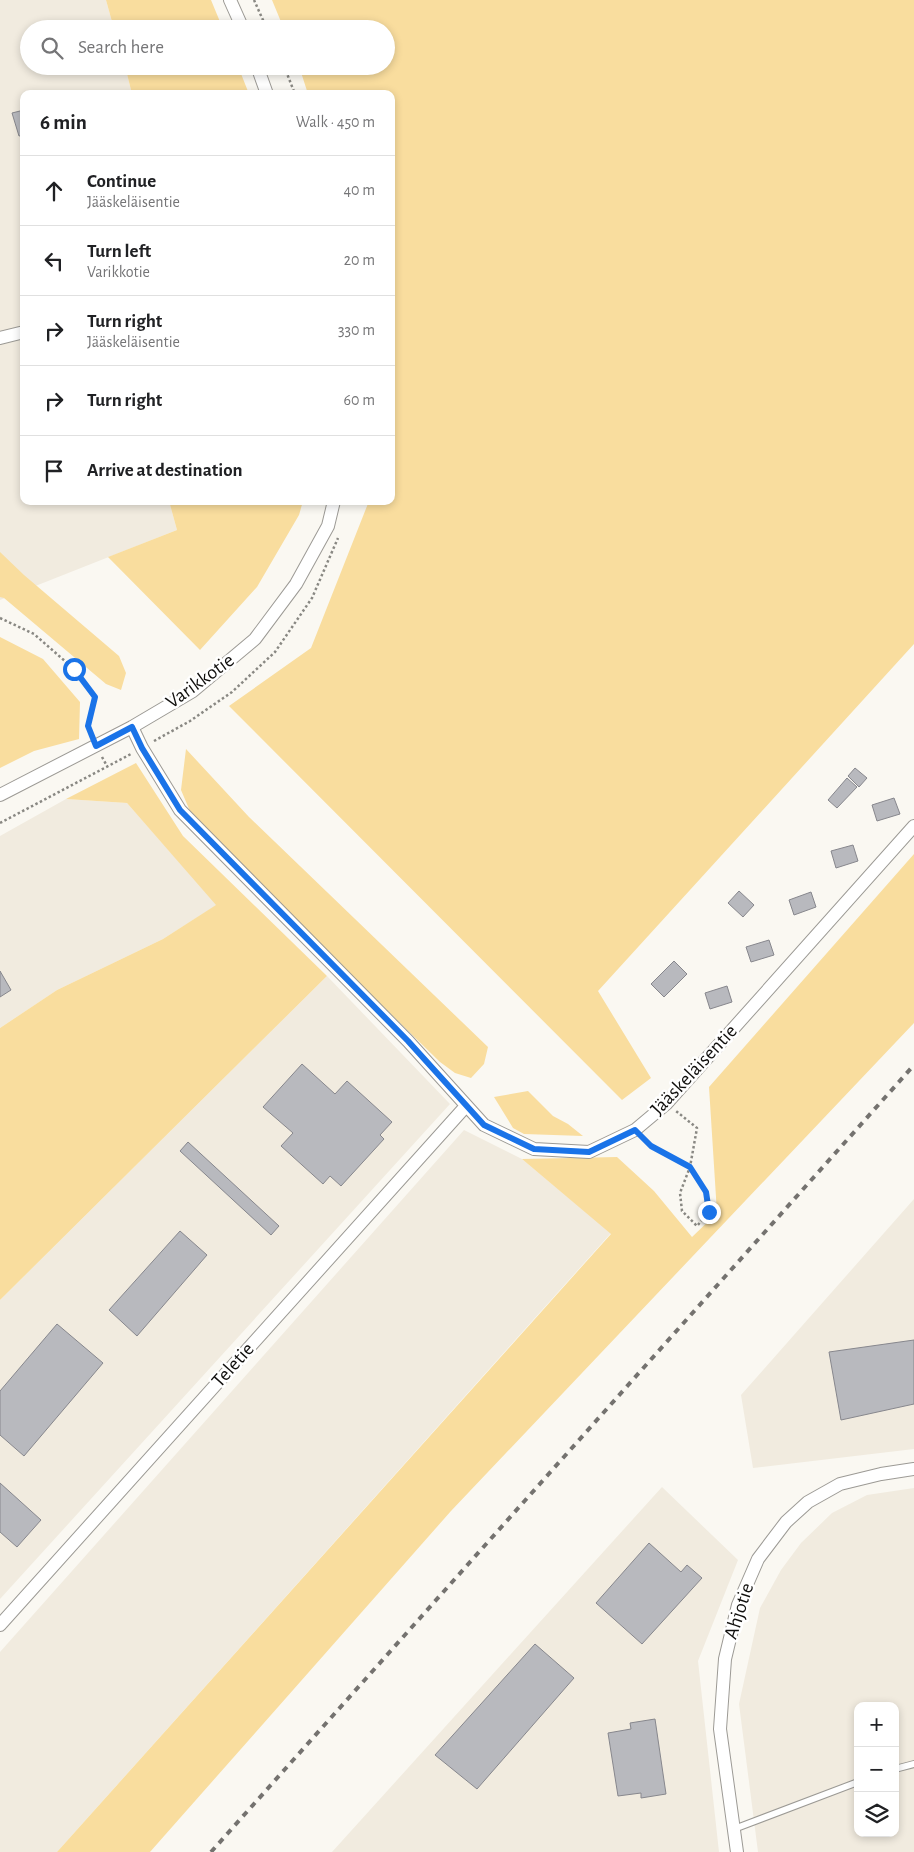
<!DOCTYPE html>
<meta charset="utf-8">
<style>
body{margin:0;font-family:"Alegreya Sans",sans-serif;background:#f6f6f6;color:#202124}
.controls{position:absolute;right:15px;bottom:15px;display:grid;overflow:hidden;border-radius:10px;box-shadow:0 2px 8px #0003}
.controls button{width:45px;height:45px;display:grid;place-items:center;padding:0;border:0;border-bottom:1px solid #e0e0e0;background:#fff;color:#202124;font:25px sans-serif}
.stop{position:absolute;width:15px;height:15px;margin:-11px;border:4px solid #1a73e8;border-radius:50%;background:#fff}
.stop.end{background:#1a73e8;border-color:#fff;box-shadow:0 1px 5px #0008}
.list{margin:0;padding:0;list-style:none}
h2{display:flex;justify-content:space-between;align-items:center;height:65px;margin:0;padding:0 20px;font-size:21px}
h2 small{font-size:16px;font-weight:400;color:#757577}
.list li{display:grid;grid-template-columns:32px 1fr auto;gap:15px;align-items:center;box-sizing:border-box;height:70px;padding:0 20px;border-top:1px solid #e0e0e0}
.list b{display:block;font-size:19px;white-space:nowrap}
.list p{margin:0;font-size:16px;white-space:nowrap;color:#757577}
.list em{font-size:16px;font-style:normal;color:#757577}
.icon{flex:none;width:28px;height:28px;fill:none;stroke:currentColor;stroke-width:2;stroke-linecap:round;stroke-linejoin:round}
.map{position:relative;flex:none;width:914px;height:1852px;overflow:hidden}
.search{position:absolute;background:#fff;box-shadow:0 2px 8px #0003;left:20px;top:20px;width:375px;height:55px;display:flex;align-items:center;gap:12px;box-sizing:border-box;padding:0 18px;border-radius:28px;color:#757577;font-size:19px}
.panel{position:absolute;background:#fff;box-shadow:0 2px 8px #0003;left:20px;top:90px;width:375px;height:415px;border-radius:10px}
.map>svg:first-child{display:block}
.built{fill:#f1ebdf;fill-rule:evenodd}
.green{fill:#f9dd9e}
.building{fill:#b8b9be;stroke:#87878d}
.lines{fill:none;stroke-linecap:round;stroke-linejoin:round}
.lane-casing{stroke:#9c9a95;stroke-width:8}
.street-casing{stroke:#9c9a95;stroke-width:14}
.path{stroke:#898883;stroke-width:2.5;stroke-dasharray:2.5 2.5;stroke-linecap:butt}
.lane{stroke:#fff;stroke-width:6}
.street{stroke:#fff;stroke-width:12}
.rail{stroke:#74726f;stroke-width:4;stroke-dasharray:6 6;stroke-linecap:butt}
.route{stroke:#1a73e8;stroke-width:6}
.labels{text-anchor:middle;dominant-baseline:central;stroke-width:5;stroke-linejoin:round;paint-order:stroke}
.street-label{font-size:20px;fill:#100f0d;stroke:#fff}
</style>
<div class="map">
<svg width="914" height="1852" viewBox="0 0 914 1852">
<rect width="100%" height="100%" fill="#faf8f2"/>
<path class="built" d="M0,0H106L114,29H29V66H125L132,94H24V501H169L177,530L0,600Z
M66,799L127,803L217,905L163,939L57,990L0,1028V836Z
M327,976L450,1104L0,1599V1300Z
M464,1130L522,1159L611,1233L57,1852H0V1652Z
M914,1199V1449L753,1468L741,1395Z
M662,1487L738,1560L698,1661L719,1852H332Z
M914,1488V1852H758L739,1704L760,1608L781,1570L801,1543L832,1513L867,1495ZM858,1706H895V1833H858Z"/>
<path class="green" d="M106,0H211L223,29H114Z
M272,0H914V644L598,991L651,1078L622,1100L229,706L311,648L369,501H391V94H308L299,66H386V29H284Z
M125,66H238L249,94H132Z
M169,501H303L299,515L257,587L200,650L108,557L177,530Z
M0,552L24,575L119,656L126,673L121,690L106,684L4,598L0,597Z
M0,637L43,659L80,702L79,739L34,751L0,768Z
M186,749L249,817L488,1047L484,1064L471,1078L455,1073L440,1062L195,823L181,790Z
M136,763L183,836L327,976L0,1300V1028L57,990L163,939L216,905L127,803L66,799Z
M914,854V1023L451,1511L150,1852H57L611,1234L522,1159L617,1157L654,1191L692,1237L717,1213L709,1087Z
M528,1091L553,1116L568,1124L583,1136L524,1134L513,1128L494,1097Z"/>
<path class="building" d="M24,110V135L19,136L12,113Z
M855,768L867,778L859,787L848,776Z
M847,778L857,787L837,808L828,800Z
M894,798L900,814L877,821L872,805Z
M853,845L858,861L836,868L831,851Z
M739,891L754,905L743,917L728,903Z
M811,892L816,907L794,915L789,900Z
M769,940L774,955L751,962L746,947Z
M674,961L687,974L664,997L651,984Z
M0,971L11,990L0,997Z
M727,986L732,1002L710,1009L705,993Z
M302,1064L335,1094L347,1081L392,1122L380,1135L384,1139L341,1186L330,1176L323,1184L281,1146L293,1133L263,1107Z
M188,1142L279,1226L271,1235L180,1151Z
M180,1231L207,1255L137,1336L109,1310Z
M57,1324L103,1363L24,1456L0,1435V1391Z
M914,1340V1404L841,1420L829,1352Z
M0,1483L41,1520L17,1547L0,1532Z
M649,1543L681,1572L687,1565L702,1578L642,1644L596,1603Z
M535,1644L574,1678L477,1789L435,1755Z
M655,1719L666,1794L641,1798V1793L618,1796L608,1733L631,1729L630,1723Z"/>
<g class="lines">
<g class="lane-casing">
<path id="lane" d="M895,1769L914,1764
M734,1829L858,1782"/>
</g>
<g class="street-casing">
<path id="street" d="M230,0L243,29
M257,66L267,94
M0,338L24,332
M132,727L142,748L180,810L408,1041L484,1125L534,1149L589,1152L635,1130L666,1104L914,826
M0,795L132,727L193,691L255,639L296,584L328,526L334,501
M0,1625L466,1106
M737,1852L720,1729L725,1659L738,1605L758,1559L786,1522L808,1502L840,1484L881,1474L914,1469"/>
</g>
<path class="path" d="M254,0L267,29
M284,66L295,94
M0,618L34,634L74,669L95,697L88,726L91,734
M154,741L190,721L232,692L275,652L312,598L338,538
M102,757L107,766
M0,823L131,754
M643,1138L651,1146L690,1167L706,1192L709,1212L697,1226L682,1211L680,1193L690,1167L697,1128L676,1111"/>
<use href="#lane" class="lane"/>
<use href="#street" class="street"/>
<path class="rail" d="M211,1852L914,1065"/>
</g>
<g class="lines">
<path class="route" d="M74,669L95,697L88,726L96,746L132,727L142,748L180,810L408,1041L484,1125L534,1149L589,1152L635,1130L651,1146L690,1167L706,1192L709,1212"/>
</g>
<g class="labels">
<g class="street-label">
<text transform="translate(200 681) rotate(-36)">Varikkotie</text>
<text transform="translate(694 1070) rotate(-47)">Jääskeläisentie</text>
<text transform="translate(233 1365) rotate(-48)">Teletie</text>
<text transform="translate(739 1611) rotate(-72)">Ahjotie</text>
</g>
</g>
</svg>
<div class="controls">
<button>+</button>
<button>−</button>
<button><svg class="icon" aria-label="layers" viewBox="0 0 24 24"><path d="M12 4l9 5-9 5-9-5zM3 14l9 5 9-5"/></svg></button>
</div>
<div class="stop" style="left:74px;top:669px"></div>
<div class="stop end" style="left:709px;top:1212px"></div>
<div class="search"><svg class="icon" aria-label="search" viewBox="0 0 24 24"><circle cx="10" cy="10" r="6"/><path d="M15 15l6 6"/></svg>Search here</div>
<section class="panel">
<h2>6 min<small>Walk · 450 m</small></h2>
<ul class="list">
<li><svg class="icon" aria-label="ahead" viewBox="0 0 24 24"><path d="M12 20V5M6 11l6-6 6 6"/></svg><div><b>Continue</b><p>Jääskeläisentie</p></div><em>40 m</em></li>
<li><svg class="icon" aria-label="left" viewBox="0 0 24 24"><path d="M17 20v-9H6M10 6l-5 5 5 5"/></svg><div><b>Turn left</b><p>Varikkotie</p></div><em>20 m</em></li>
<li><svg class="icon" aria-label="right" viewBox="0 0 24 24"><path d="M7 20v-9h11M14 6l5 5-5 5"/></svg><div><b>Turn right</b><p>Jääskeläisentie</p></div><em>330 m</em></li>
<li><svg class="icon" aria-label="right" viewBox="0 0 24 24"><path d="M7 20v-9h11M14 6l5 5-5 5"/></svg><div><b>Turn right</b></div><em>60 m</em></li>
<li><svg class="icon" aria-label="arrive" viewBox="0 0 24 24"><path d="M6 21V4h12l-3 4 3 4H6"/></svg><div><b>Arrive at destination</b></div></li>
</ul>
</section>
</div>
